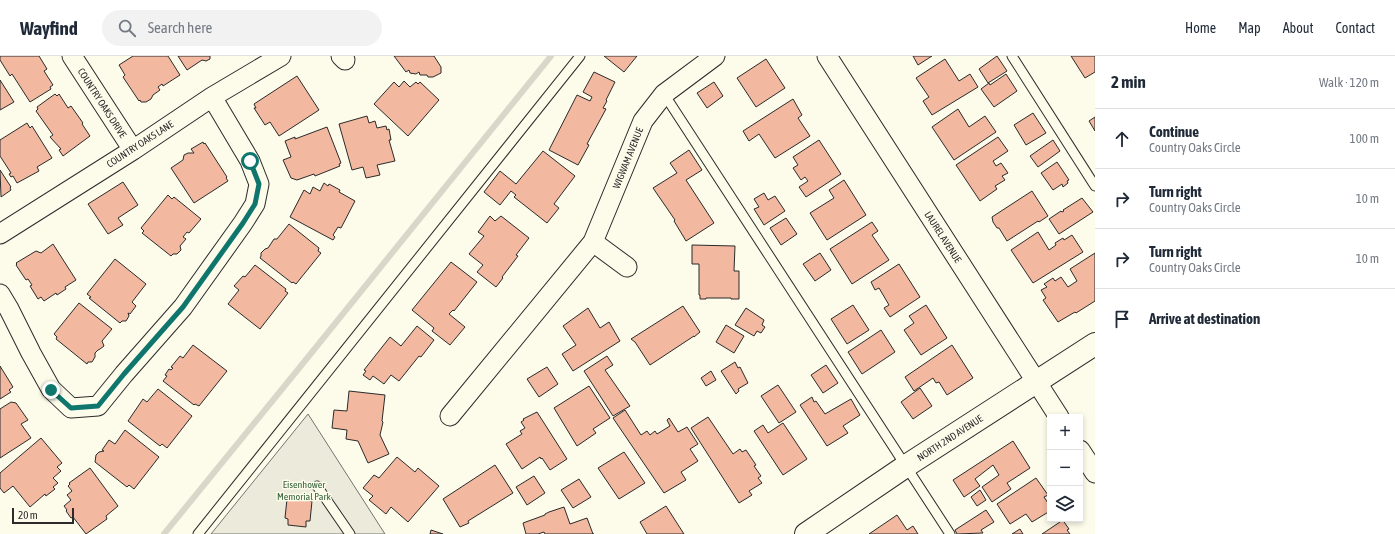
<!DOCTYPE html>
<meta charset="utf-8">
<style>
body{margin:0;font-family:"Asap Condensed",sans-serif;background:#f2f2f3;color:#1f2937}
.controls{position:absolute;right:12px;bottom:12px;display:grid;overflow:hidden;border-radius:0px;box-shadow:0 2px 6px #0003}
.controls button{width:36px;height:36px;display:grid;place-items:center;padding:0;border:0;border-bottom:1px solid #e0e1e3;background:#fff;color:#1f2937;font:20px sans-serif}
.scale{position:absolute;left:12px;bottom:10px;width:62px;box-sizing:border-box;padding-left:4px;border:2px solid #2b2b2b;border-top:0;font-size:11px;line-height:14px;white-space:nowrap;color:#2b2b2b;-webkit-text-stroke:3px #fdfbea;paint-order:stroke}
.stop{position:absolute;width:12px;height:12px;margin:-9px;border:3px solid #0f766e;border-radius:50%;background:#fff}
.stop.end{background:#0f766e;border-color:#fff;box-shadow:0 1px 4px #0008}
.list{margin:0;padding:0;list-style:none}
h2{display:flex;justify-content:space-between;align-items:center;height:52px;margin:0;padding:0 16px;font-size:17px}
h2 small{font-size:13px;font-weight:400;color:#747a83}
.list li{display:grid;grid-template-columns:26px 1fr auto;gap:12px;align-items:center;box-sizing:border-box;height:60px;padding:0 16px;border-top:1px solid #e0e1e3}
.list b{display:block;font-size:15px;white-space:nowrap}
.list p{margin:0;font-size:13px;white-space:nowrap;color:#747a83}
.list em{font-size:13px;font-style:normal;color:#747a83}
.icon{flex:none;width:22px;height:22px;fill:none;stroke:currentColor;stroke-width:2;stroke-linecap:round;stroke-linejoin:round}
.map{position:relative;flex:none;width:1095px;height:478px;overflow:hidden}
header{display:flex;align-items:center;gap:24px;box-sizing:border-box;height:56px;padding:0 20px;background:#fff;border-bottom:1px solid #e0e1e3}
header strong{font-size:19px}
nav{display:flex;gap:22px;margin-inline-start:auto;font-size:14px}
.search{width:280px;height:36px;background:#f2f2f3;display:flex;align-items:center;gap:10px;box-sizing:border-box;padding:0 14px;border-radius:22px;color:#747a83;font-size:15px}
main{display:flex}
aside{flex:1;background:#fff}
.map>svg:first-child{display:block}
.green{fill:#ecebdb;stroke:#74746e}
.lines{fill:none;stroke-linecap:round;stroke-linejoin:round}
.stream{stroke:#d8d7c9;stroke-width:6}
.building{fill:#f2b8a0;stroke:#2b2b2b}
.service-casing{stroke:#2b2b2b;stroke-width:11}
.minor-casing{stroke:#2b2b2b;stroke-width:21}
.tertiary-casing{stroke:#2b2b2b;stroke-width:24}
.service{stroke:#fdfbea;stroke-width:9}
.minor{stroke:#fdfbea;stroke-width:19}
.tertiary{stroke:#fdfbea;stroke-width:22}
.route{stroke:#0f766e;stroke-width:5}
.labels{text-anchor:middle;dominant-baseline:central;stroke-width:3;stroke-linejoin:round;paint-order:stroke}
.street-label{font-size:10px;fill:#2b2b2b;stroke:#fdfbea}
.park-label{font-size:10px;fill:#34623c;stroke:#fdfbea}
</style>
<header>
<strong>Wayfind</strong>
<div class="search"><svg class="icon" aria-label="search" viewBox="0 0 24 24"><circle cx="10" cy="10" r="6"/><path d="M15 15l6 6"/></svg>Search here</div>
<nav><a>Home</a><a>Map</a><a>About</a><a>Contact</a></nav>
</header>
<main>
<div class="map">
<svg width="1095" height="478" viewBox="0 0 1095 478">
<rect width="100%" height="100%" fill="#fdfbea"/>
<path class="green" d="M308,358L385,478H211Z"/>
<g class="lines">
<path class="stream" d="M164,478L300,311L551,0"/>
</g>
<path class="building" d="M0,0H39L47,13L44,15L53,29L50,31L51,33L30,46L12,18L10,20L0,4Z
M133,0H168L180,19L163,30L162,28L158,31L160,34L153,39L151,43L146,46H141L140,44L139,45L123,21L125,19L119,9Z
M178,0H210V3L206,5L202,4L187,14Z
M394,0H434L441,11V17L433,21H428L427,19H420L419,16L416,18L410,17L409,14L406,16Z
M604,0H637L624,16Z
M913,0H932L918,9Z
M997,0L1007,15L988,27L979,13Z
M1071,0H1095V16L1085,22Z
M766,3L785,32L756,51L737,22Z
M945,3L959,25L970,18L978,31L932,59L923,45L929,41L916,22Z
M594,16L615,26L606,44L607,45L603,52L606,53L587,88L589,89L578,109L549,94L577,39L590,45L592,41L583,36Z
M1006,18L1017,35L994,51L981,33L989,27L990,29Z
M297,20L319,54L279,80L270,66L265,69L254,52H256L254,48Z
M0,24L14,46L0,54Z
M404,25L410,31L416,26L418,28L420,26L439,44L408,80L374,48L394,26L399,31Z
M714,26L723,40L707,52L697,37Z
M55,38L57,40L59,38L68,52L71,50L83,67L82,68L90,80L63,100L59,94L61,93L50,81L53,79L36,55L38,53L37,51Z
M793,43L802,59L798,62L810,80L775,102L759,78L749,85L743,75Z
M958,53L969,71L985,60L996,76L954,104L932,71Z
M1033,57L1046,77L1026,89L1014,69Z
M367,60L369,67L375,65L377,72L386,70L387,74L389,73L391,84H389L395,105L377,109L380,119L366,122L363,111L352,114L339,68Z
M1095,61V75L1089,65Z
M27,67L30,72L32,70L52,102L37,111L39,115L17,127L13,120L11,121L9,118L11,117L0,100V84Z
M327,71L341,107L339,108L340,110L315,120L314,118L297,124L291,122L283,104L291,101L285,85L295,81V83Z
M998,81L1008,95L993,105L996,110L1001,107L1008,117L1002,120L1005,124L995,130L997,133L980,145L956,109Z
M819,84L841,118L806,141L799,131L808,125L805,121L801,124L793,112L798,109L793,101Z
M1053,84L1060,95L1038,111L1030,100Z
M203,86L204,88L205,87L227,121L226,122L228,125L194,147L171,112L183,104L184,99L188,97H194L191,93Z
M689,94L702,114L686,124L714,167L686,185L674,165L675,164L653,132L677,117L670,107Z
M543,95L575,120L554,148L559,152L547,167L514,141L516,139L511,135L500,149L484,136L500,115L516,128Z
M1057,106L1069,124L1067,125L1068,127L1063,131L1062,128L1053,134L1041,117Z
M0,114L11,131L10,132L11,134L1,141Z
M844,124L866,159L827,184L810,157L834,142L829,134Z
M123,126L138,149L118,162L123,169L108,178L88,148Z
M324,127L328,130L329,128L340,134L339,136L355,145L341,172L338,171L333,179L335,181L333,184L290,161L304,134L310,138L313,131L320,135Z
M1032,135L1048,160L1039,166L1038,165L1007,185L999,172H997L993,166L992,161Z
M764,137L768,144L775,140L785,155L764,169L754,153L759,151L754,143Z
M168,139L172,143L174,141L201,163L189,177L187,176L183,181L186,183L180,190L181,194L177,198H173L171,200L142,177L144,175L141,172Z
M1082,142L1093,156L1059,178L1049,163L1061,155L1062,156L1064,155L1063,154Z
M490,160L495,165L501,160L529,182L516,199L518,200L502,221L503,222L496,231L477,216L483,209L469,198L484,180L478,176Z
M786,162L797,178L781,189L770,172Z
M872,166L878,175L872,179L889,204L852,228L830,193Z
M289,168L319,192L318,195L321,197L296,228L293,226L292,227L260,202L261,200V197L265,193L268,192L274,183H277Z
M1038,176L1049,194L1056,189L1055,187L1063,182L1064,184L1072,179L1083,196L1033,227L1011,194Z
M53,188L76,224L65,231L66,233L57,239L56,237L44,245L41,241L38,243L30,230L32,229L28,223L26,224L16,209L17,208L16,207L36,195L41,197Z
M692,189L735,190L734,215H739V243H731V242H706V243H700V239H699V208H692Z
M820,197L831,214L815,225L803,208Z
M1095,197V245L1076,257L1075,256L1058,266L1043,244L1046,242L1041,234L1047,231L1044,228L1053,222L1055,225L1061,221L1068,231L1077,225L1070,213Z
M115,203L146,228L132,246L136,250L130,258L128,257L129,260L126,265H122L120,267L89,242L91,241L87,238Z
M451,206L477,226L454,255L453,254L449,258L465,271L450,289L432,275L434,272L412,254Z
M899,208L920,241L890,261L884,252L889,249L879,232L875,234L871,226Z
M255,209L286,233L285,235L288,237L260,273L228,248L239,234L234,230L243,220L245,221Z
M79,247L112,273L102,285L104,290L100,293L98,294L95,297V301L92,306H88L87,308L56,283L57,281L54,278Z
M853,249L869,274L847,288L831,263Z
M926,249L947,282L921,299L904,274L914,267L909,260Z
M683,250L700,276L694,281V280L650,309L635,286L631,283Z
M588,252L600,272L609,266L620,285L573,315L562,298L576,289L563,270Z
M746,252L764,264L762,269L765,271L761,277L757,275L754,280L735,269Z
M726,269L744,280L734,297L716,286Z
M417,270L434,284L421,301L419,300L399,325L391,319L384,328L373,320L370,324L363,319L366,315L364,314L390,281L401,290Z
M881,274L895,296L862,318L848,296Z
M193,289L227,315L199,350L195,348L194,349L163,325L167,320L165,319L169,313L171,314L173,312L171,311L180,300L183,302Z
M952,289L973,322L947,339L939,326L936,327L933,322L914,335L905,321Z
M607,300L613,309L605,314L630,350L613,360L584,315Z
M735,306L738,312L740,311L748,327L738,333L739,335L736,338L721,315Z
M826,309L838,327L823,337L811,319Z
M0,310L13,331L9,334L11,336L0,343Z
M547,311L558,328L539,341L527,323Z
M711,315L716,324L706,330L701,322Z
M778,329L796,356L779,367L761,340Z
M589,330L610,362L593,373L596,377L577,390L554,352Z
M920,332L932,350L913,363L901,346Z
M158,333L192,360L167,392L162,388L160,390L128,365L143,343L147,346Z
M349,335L385,339L382,365L383,366L380,379L389,398L368,407L358,385L346,383L347,374L332,372L334,354L347,355Z
M812,341L814,346L816,345L825,358L851,343L860,359L843,370L848,377L827,390L800,349Z
M11,346L16,347L28,364L21,368L31,382L0,402V353Z
M625,354L641,379L647,375L650,379L655,375L657,378L670,370L667,364L669,362L678,376L687,371L698,388L690,393L698,405L681,416L686,424L664,437L613,362Z
M537,356L567,403L550,414L542,402L541,403L540,401L522,413L506,388L522,378L520,375L525,372L521,366L524,364L523,363Z
M708,361L733,398L740,393L742,396L746,394L756,409L754,410L761,420L758,422L762,427L749,435L752,439L739,447L691,372Z
M783,367L807,403L783,419L754,375L763,369L768,377Z
M125,374L159,401L134,433L129,429L127,431L95,406L96,399L99,396L104,395L102,394L109,384L115,388Z
M41,382L62,407L57,411L61,415L53,422L58,427L53,431L55,433L46,440L45,438L30,451L13,430L4,437L0,432V417Z
M1013,385L1030,412L1007,427L1011,433L992,446L982,431L999,419L993,409L975,423L980,430L964,441L953,424Z
M624,396L645,427L619,443L598,412Z
M397,401L415,416L418,412L439,430L408,466L391,451L386,458L369,444L373,440L363,432L374,419L379,422Z
M495,409L513,437L468,465L469,467L460,471L443,443Z
M90,412L118,450L106,460L107,463L86,478L73,461L71,462L66,455L67,454L64,450L71,444L67,439L72,435L68,430L70,428L69,427Z
M534,420L545,437L527,449L516,431Z
M1036,422L1048,439L1044,441L1050,450V455L1032,466L1026,458L1010,468L997,448Z
M579,423L591,441L573,452L561,434Z
M980,434L986,444L977,450L971,441Z
M287,443L312,445L310,465H306V471L288,469V463L285,462Z
M666,450L684,478H647L640,466Z
M564,451L570,468L587,462L593,478H594H545L544,476L538,478H526L523,467L545,459V458L549,456Z
M986,454L994,466L981,474L983,477L957,478L955,474Z
M897,459L907,474L913,470L918,478H869Z
M1058,463H1062L1069,473L1067,474L1070,478H1042L1060,466Z
M1020,473L1023,478H1012Z
M431,474L443,478H430Z"/>
<g class="lines">
<g class="service-casing">
<path id="service" d="M1012,0L1095,130
M664,38L950,478
M317,430L350,478
M198,478L580,0"/>
</g>
<g class="minor-casing">
<path id="minor" d="M72,0L133,94
M341,0L345,4
M827,0L1059,361
M0,178L133,94L212,41L281,0
M593,186L627,211
M0,238L9,253L31,297L51,333L71,352L98,350L124,318L183,251L243,167L255,148L259,128L250,105L212,41
M450,360L593,186L643,65L664,38L715,0
M1080,394L1095,417"/>
</g>
<g class="tertiary-casing">
<path id="tertiary" d="M806,478L906,410L1095,288"/>
</g>
<use href="#service" class="service"/>
<use href="#minor" class="minor"/>
<use href="#tertiary" class="tertiary"/>
</g>
<g class="lines">
<path class="route" d="M51,334L71,352L98,350L124,318L183,251L243,167L255,148L259,128L250,105"/>
</g>
<g class="labels">
<g class="street-label">
<text transform="translate(102 47) rotate(57)">COUNTRY OAKS DRIVE</text>
<text transform="translate(140 88) rotate(-33)">COUNTRY OAKS LANE</text>
<text transform="translate(628 102) rotate(-68)">WIGWAM AVENUE</text>
<text transform="translate(943 181) rotate(57)">LAUREL AVENUE</text>
<text transform="translate(950 382) rotate(-33)">NORTH 2ND AVENUE</text>
</g>
<g class="park-label">
<text x="304" y="428">Eisenhower<tspan x="304" dy="12">Memorial Park</tspan></text>
</g>
</g>
</svg>
<div class="controls">
<button>+</button>
<button>−</button>
<button><svg class="icon" aria-label="layers" viewBox="0 0 24 24"><path d="M12 4l9 5-9 5-9-5zM3 14l9 5 9-5"/></svg></button>
</div>
<div class="scale">20 m</div>
<div class="stop" style="left:250px;top:105px"></div>
<div class="stop end" style="left:51px;top:334px"></div>
</div>
<aside>
<h2>2 min<small>Walk · 120 m</small></h2>
<ul class="list">
<li><svg class="icon" aria-label="ahead" viewBox="0 0 24 24"><path d="M12 20V5M6 11l6-6 6 6"/></svg><div><b>Continue</b><p>Country Oaks Circle</p></div><em>100 m</em></li>
<li><svg class="icon" aria-label="right" viewBox="0 0 24 24"><path d="M7 20v-9h11M14 6l5 5-5 5"/></svg><div><b>Turn right</b><p>Country Oaks Circle</p></div><em>10 m</em></li>
<li><svg class="icon" aria-label="right" viewBox="0 0 24 24"><path d="M7 20v-9h11M14 6l5 5-5 5"/></svg><div><b>Turn right</b><p>Country Oaks Circle</p></div><em>10 m</em></li>
<li><svg class="icon" aria-label="arrive" viewBox="0 0 24 24"><path d="M6 21V4h12l-3 4 3 4H6"/></svg><div><b>Arrive at destination</b></div></li>
</ul>
</aside>
</main>
